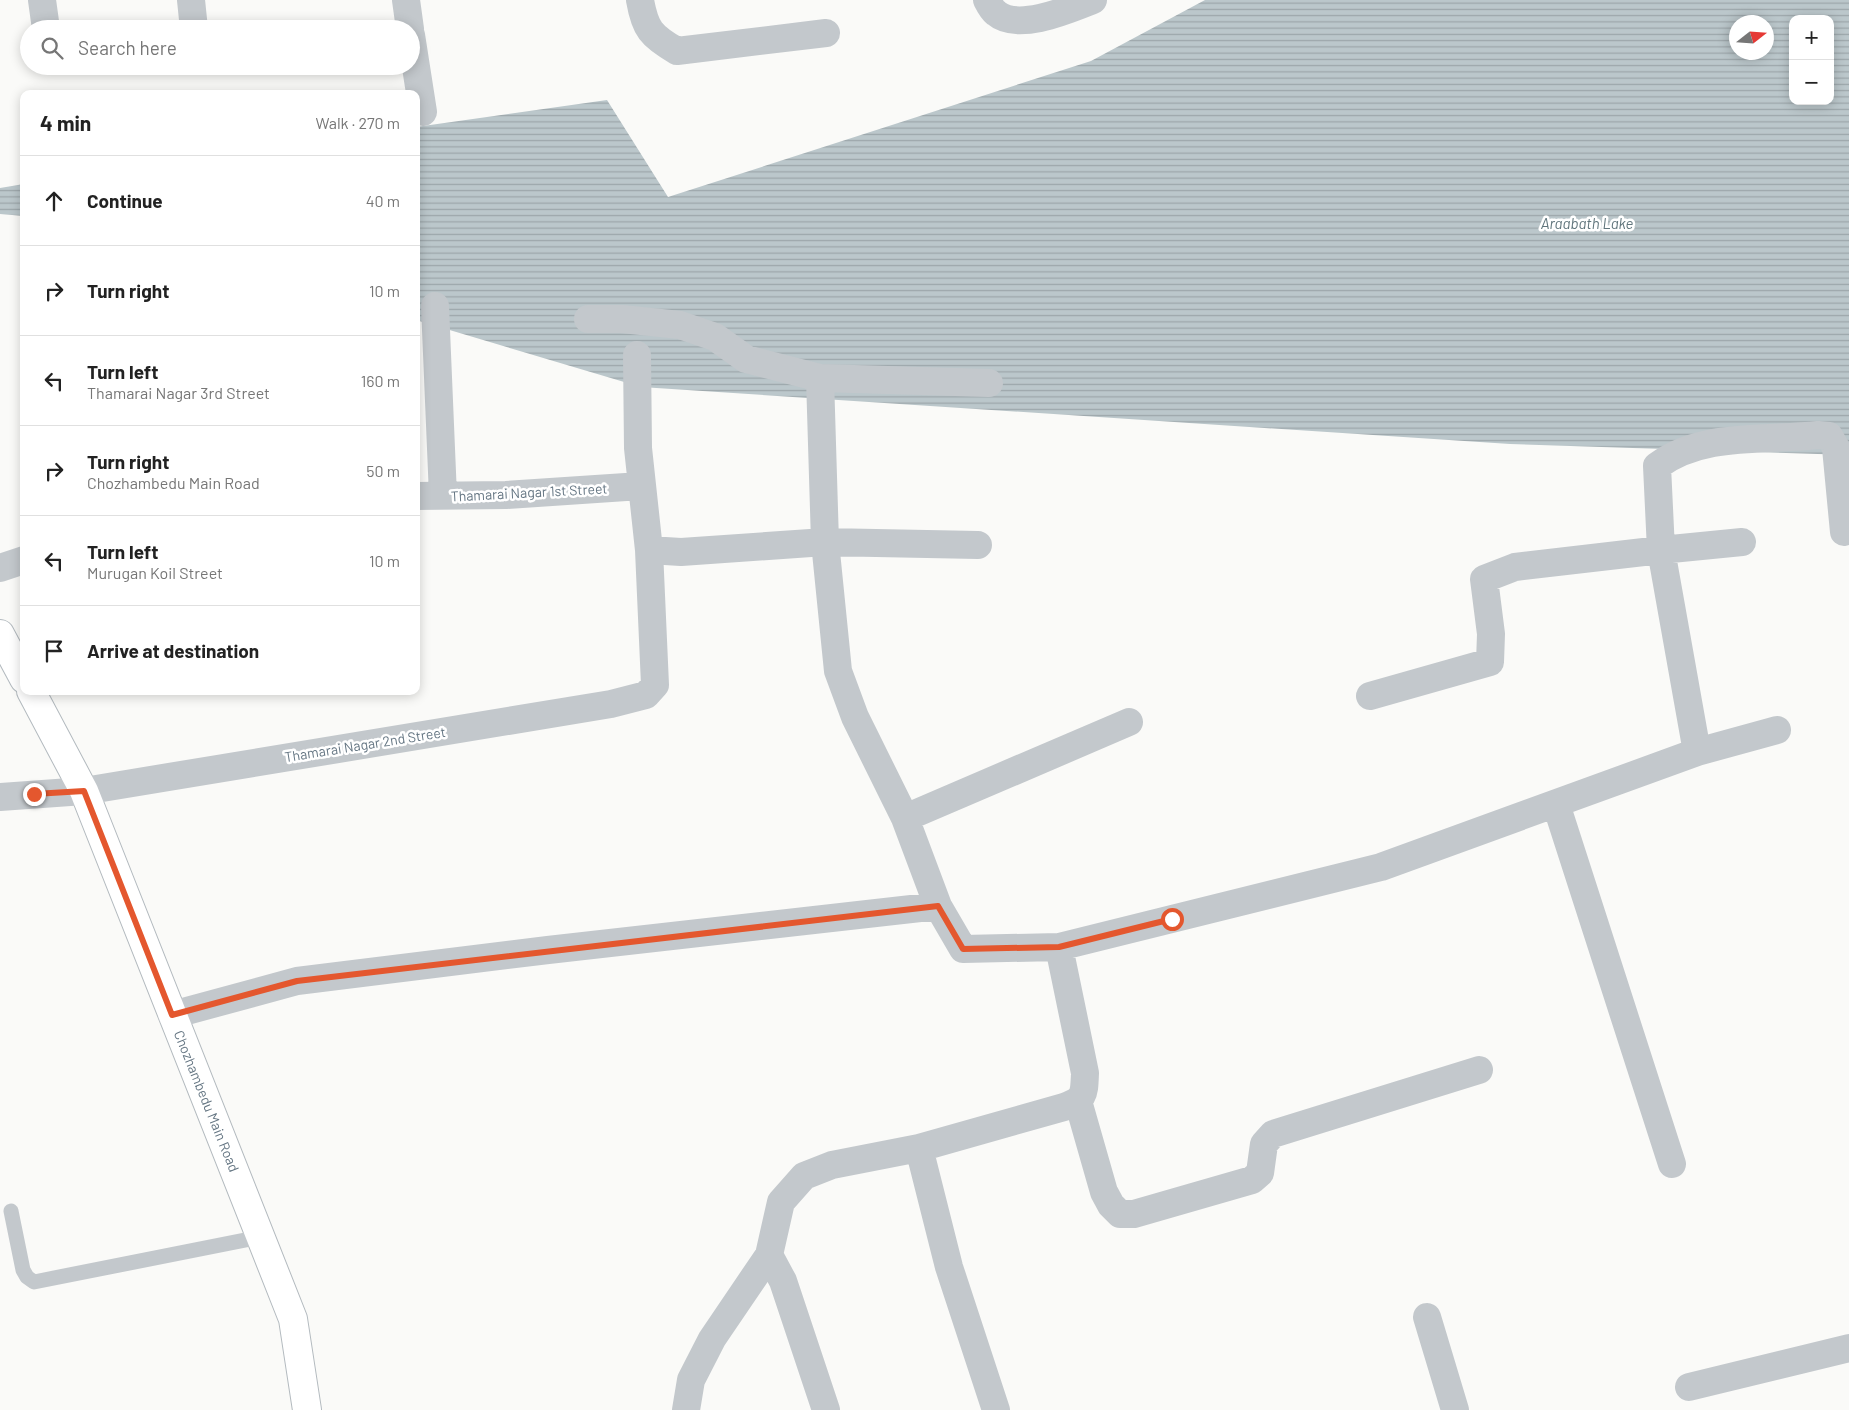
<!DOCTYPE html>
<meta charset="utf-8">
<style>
body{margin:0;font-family:Barlow,sans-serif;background:#f6f6f6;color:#222}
.controls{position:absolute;right:15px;top:15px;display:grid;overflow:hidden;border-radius:10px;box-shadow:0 2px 12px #0003}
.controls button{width:45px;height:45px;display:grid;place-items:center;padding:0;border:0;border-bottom:1px solid #e0e0e0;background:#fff;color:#222;font:25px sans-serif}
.compass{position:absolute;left:1729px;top:15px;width:45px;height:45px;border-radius:50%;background:#fff;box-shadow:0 2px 12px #0003;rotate:73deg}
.stop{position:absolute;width:15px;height:15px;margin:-11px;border:4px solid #e4572e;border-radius:50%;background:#fff}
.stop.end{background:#e4572e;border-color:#fff;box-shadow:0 1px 5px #0008}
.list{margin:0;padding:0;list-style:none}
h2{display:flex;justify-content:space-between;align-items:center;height:65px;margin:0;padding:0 20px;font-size:21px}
h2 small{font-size:16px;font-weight:400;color:#767676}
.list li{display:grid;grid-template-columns:32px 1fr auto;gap:15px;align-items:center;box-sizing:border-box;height:90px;padding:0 20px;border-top:1px solid #e0e0e0}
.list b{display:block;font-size:19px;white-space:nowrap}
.list p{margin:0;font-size:16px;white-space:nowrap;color:#767676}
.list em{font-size:16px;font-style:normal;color:#767676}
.icon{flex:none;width:28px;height:28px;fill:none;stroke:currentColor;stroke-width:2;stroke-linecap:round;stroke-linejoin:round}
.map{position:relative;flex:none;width:1849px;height:1410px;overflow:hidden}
.search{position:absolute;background:#fff;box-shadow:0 2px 12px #0003;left:20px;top:20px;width:400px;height:55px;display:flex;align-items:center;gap:12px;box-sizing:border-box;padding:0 18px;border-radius:28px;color:#767676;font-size:19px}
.panel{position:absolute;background:#fff;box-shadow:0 2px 12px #0003;left:20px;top:90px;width:400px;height:605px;border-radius:10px}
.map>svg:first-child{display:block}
.water{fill:url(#water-rules);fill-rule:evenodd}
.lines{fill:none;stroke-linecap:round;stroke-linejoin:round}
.secondary-casing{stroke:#b3babf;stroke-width:30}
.lane{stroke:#c3c8cc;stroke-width:15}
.street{stroke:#c3c8cc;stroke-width:28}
.secondary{stroke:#fff;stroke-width:28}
.route{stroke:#e4572e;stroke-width:6}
.labels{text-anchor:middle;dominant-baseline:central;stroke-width:5;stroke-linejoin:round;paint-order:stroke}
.street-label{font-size:14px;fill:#657683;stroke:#fff}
.water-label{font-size:15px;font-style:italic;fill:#60757c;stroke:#fff}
</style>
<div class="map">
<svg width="1849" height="1410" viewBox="0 0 1849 1410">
<defs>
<pattern id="water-rules" width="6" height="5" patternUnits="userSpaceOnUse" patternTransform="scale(1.25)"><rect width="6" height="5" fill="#bbc7cb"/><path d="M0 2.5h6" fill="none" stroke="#9ca6aa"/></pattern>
</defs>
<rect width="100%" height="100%" fill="#fafaf8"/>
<path class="water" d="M1205,0H1849V455L1510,444L641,387L416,320V127L607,100L668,197L1091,61ZM1793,19H1830V101H1793ZM1736,22H1766V52H1736Z
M24,184V216L0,214V188Z"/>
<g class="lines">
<g class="secondary-casing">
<path id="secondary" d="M0,634L24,679
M31,691L84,791L293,1319L307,1410"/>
</g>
<path class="lane" d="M11,1211L23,1270L27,1277L34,1282L260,1237"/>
<path class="street" d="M42,0L46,29
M191,0L194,29
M406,0L410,29
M640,0C645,29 651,36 677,51L826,33
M987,0C989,4 992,10 996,13C1018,32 1070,9 1093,0
M411,35L423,112
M435,306L443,496
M588,319H622L680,325L715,337L746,359L820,378L989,383
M820,378L825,542L838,671L855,717L905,818L938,906L963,949L1059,947L1381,867L1697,752L1777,730
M416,496L506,495L641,486
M1742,542L1661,550L1657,466C1702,432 1765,441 1818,435L1829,436L1836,448L1844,532
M649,550L681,552L825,542L978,545
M0,568L24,560
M1370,696L1490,662L1491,634L1484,579L1515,567L1661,550L1697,752
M0,797L84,791L611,704L646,695L655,685L649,550L638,448L637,355
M1556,804L1672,1164
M905,818L1129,722
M172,1015L297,981L548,950L938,906
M1078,1101L1104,1192L1111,1205L1120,1214H1134L1252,1180L1260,1173L1264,1144L1273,1134L1479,1070
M919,1148L949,1267L996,1410
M769,1255L783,1281L826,1410
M1427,1317L1455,1410
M1689,1387L1849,1348
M686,1410L691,1380L712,1339L769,1255L781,1202L804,1176L832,1165L919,1148L1064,1107C1085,1099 1084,1095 1085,1073L1059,947"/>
<use href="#secondary" class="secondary"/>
</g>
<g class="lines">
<path class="route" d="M34,794L84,791L172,1015L297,981L938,906L963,949L1059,947L1172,919"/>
</g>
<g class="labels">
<g class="street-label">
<text transform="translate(529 492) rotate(-3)">Thamarai Nagar 1st Street</text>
<text transform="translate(365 744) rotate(-9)">Thamarai Nagar 2nd Street</text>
<text transform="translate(207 1101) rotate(68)">Chozhambedu Main Road</text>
</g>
<g class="water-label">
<text x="1587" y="223">Araabath Lake</text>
</g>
</g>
</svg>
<div class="controls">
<button>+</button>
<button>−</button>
</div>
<svg class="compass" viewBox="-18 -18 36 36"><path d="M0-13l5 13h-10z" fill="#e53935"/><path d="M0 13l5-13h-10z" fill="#767676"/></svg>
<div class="stop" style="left:1172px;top:919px"></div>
<div class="stop end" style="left:34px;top:794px"></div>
<div class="search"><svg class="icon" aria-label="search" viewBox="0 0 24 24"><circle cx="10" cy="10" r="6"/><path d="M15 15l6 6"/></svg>Search here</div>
<section class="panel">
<h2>4 min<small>Walk · 270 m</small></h2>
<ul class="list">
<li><svg class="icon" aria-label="ahead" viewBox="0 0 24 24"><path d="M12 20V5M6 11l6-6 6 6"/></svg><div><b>Continue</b></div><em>40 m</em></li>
<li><svg class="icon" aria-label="right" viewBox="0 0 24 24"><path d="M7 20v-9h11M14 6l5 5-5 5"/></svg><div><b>Turn right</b></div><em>10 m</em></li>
<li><svg class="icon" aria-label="left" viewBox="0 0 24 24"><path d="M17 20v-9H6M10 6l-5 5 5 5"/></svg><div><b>Turn left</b><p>Thamarai Nagar 3rd Street</p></div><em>160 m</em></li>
<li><svg class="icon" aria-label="right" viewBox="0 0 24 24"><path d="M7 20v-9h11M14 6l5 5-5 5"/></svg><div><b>Turn right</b><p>Chozhambedu Main Road</p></div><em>50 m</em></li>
<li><svg class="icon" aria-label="left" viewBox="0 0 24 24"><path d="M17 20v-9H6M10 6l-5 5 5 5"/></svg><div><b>Turn left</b><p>Murugan Koil Street</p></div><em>10 m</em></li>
<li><svg class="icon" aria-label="arrive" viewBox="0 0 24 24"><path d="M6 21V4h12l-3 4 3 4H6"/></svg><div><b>Arrive at destination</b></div></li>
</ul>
</section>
</div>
